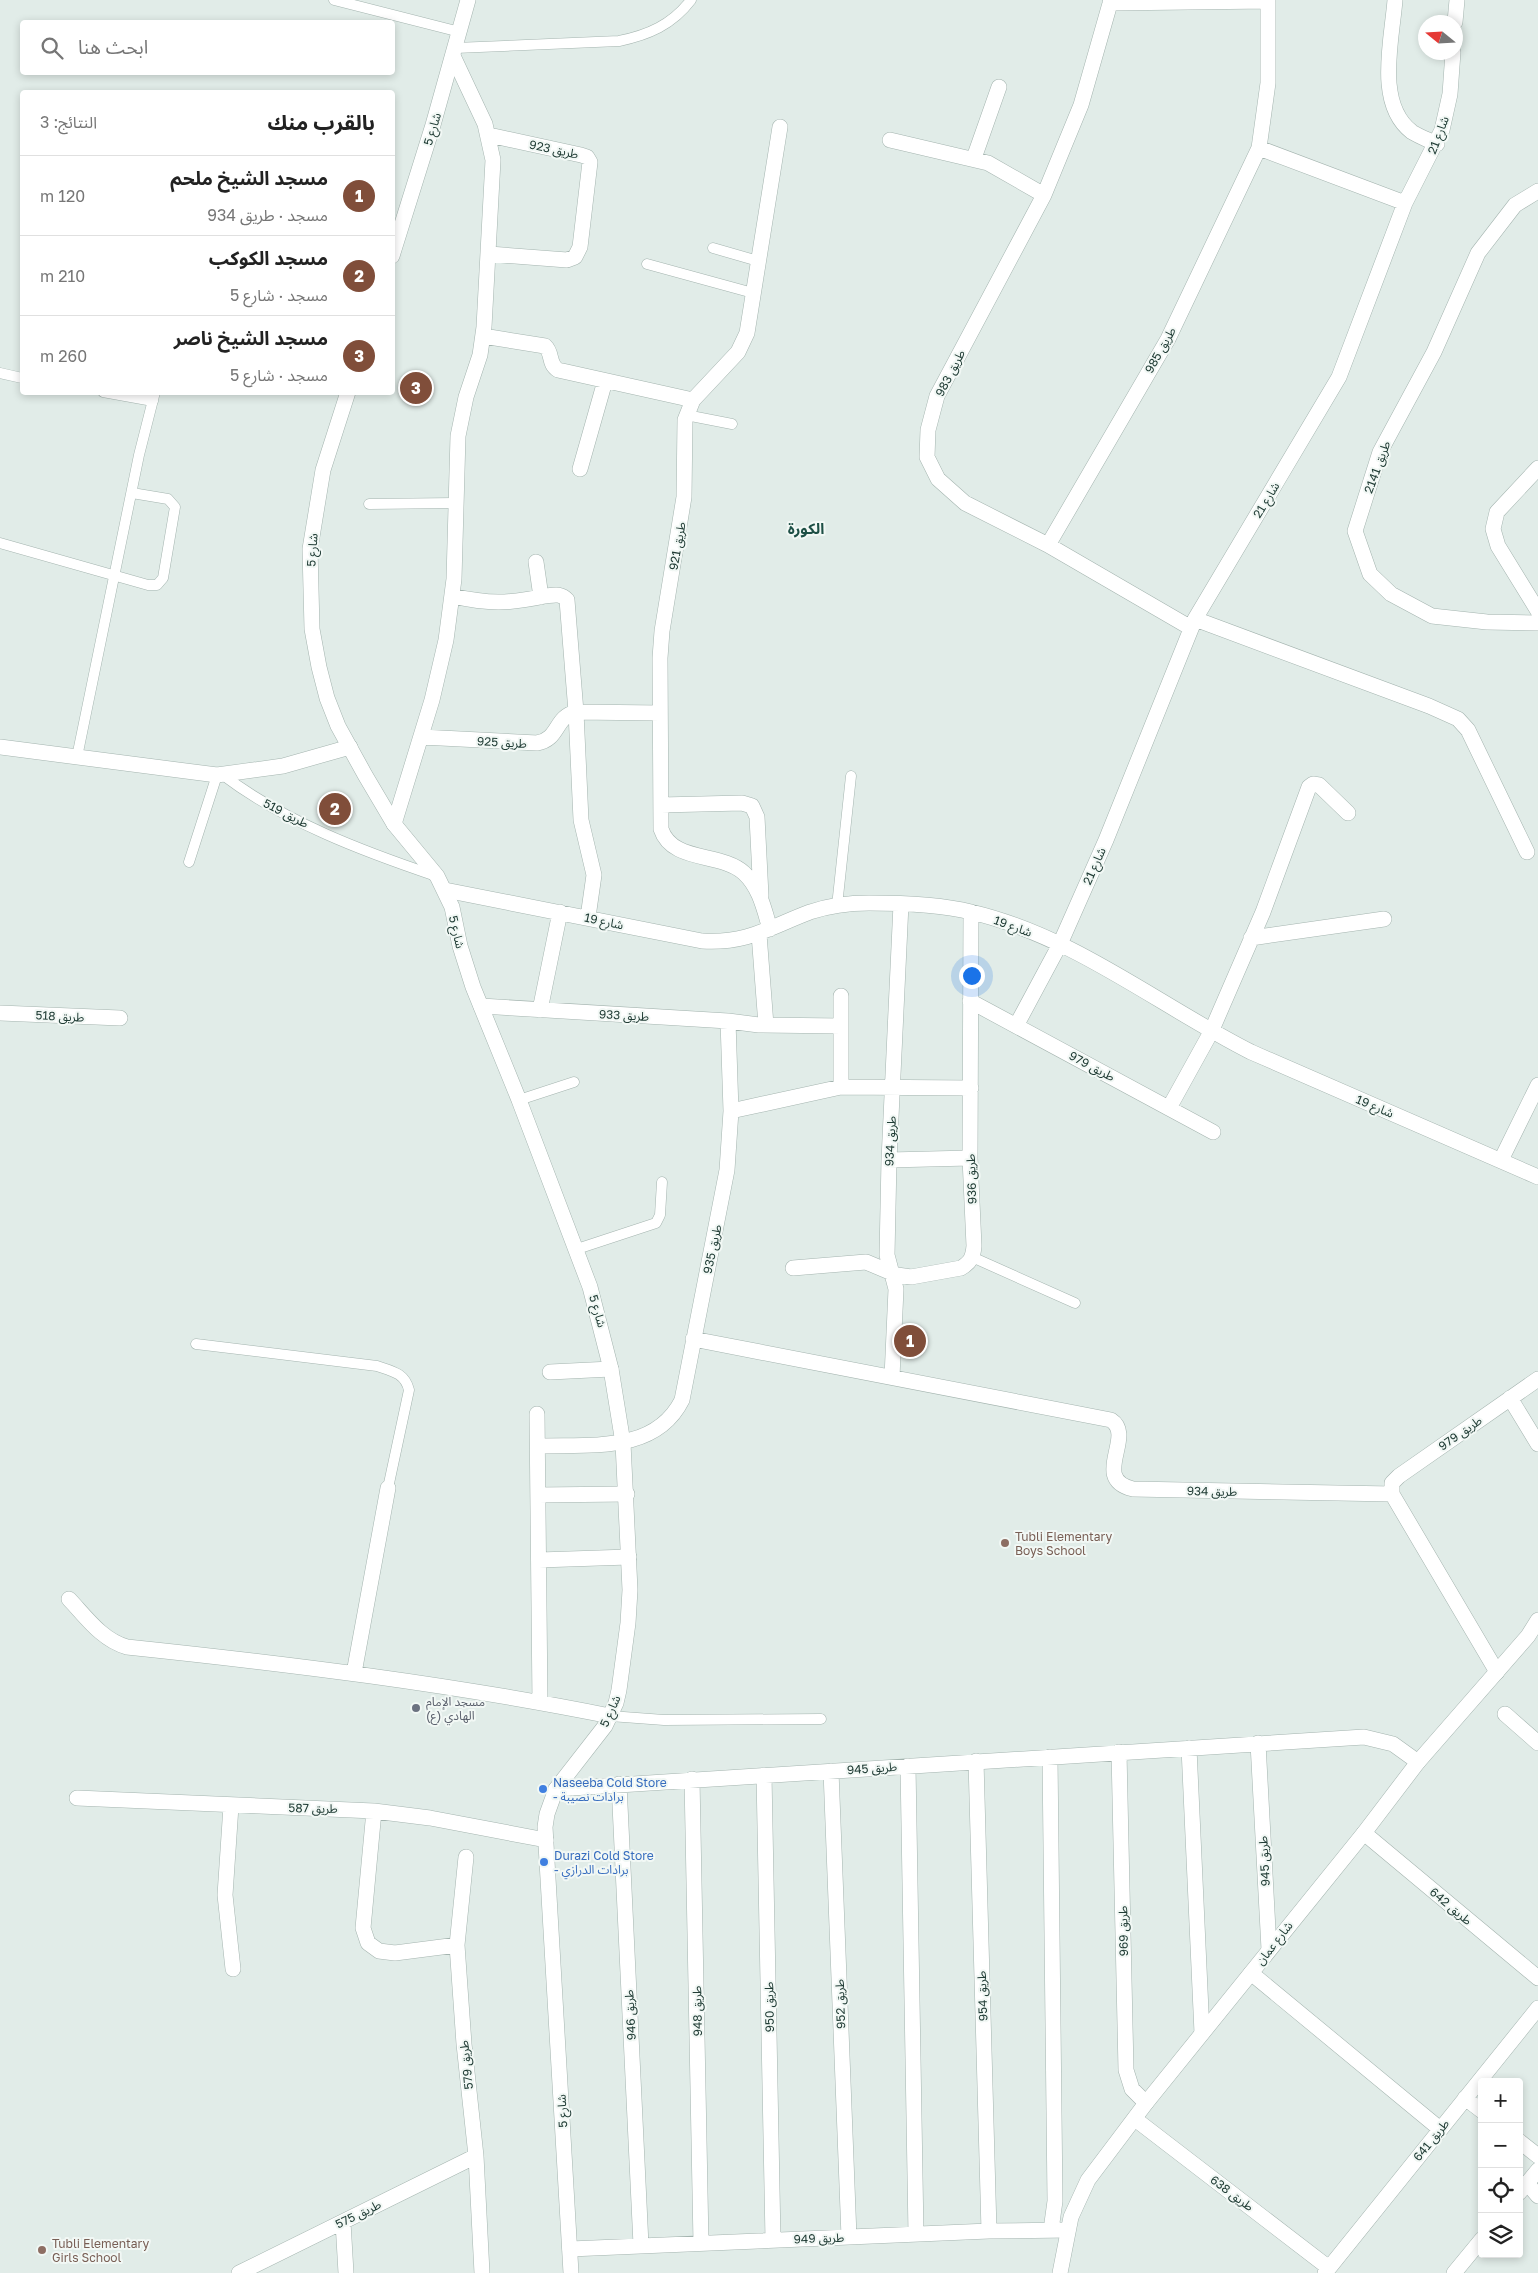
<!DOCTYPE html>
<html lang="ar">
<meta charset="utf-8">
<style>
body{margin:0;font-family:"Golos Text","Noto Sans Arabic",sans-serif;background:#f6f6f6;color:#222;direction:rtl}
.controls{position:absolute;right:15px;bottom:15px;display:grid;overflow:hidden;border-radius:5px;box-shadow:0 2px 8px #0003}
.controls button{width:45px;height:45px;display:grid;place-items:center;padding:0;border:0;border-bottom:1px solid #e0e0e0;background:#fff;color:#222;font:25px sans-serif}
.compass{position:absolute;left:1418px;top:15px;width:45px;height:45px;border-radius:50%;background:#fff;box-shadow:0 2px 8px #0003;rotate:288deg}
.you{position:absolute;left:971px;top:975px;width:18px;height:18px;margin:-12px;border:4px solid #fff;border-radius:50%;background:#1a73e8;box-shadow:0 0 0 8px #1a73e833}
.badge{display:grid;place-items:center;width:32px;height:32px;border-radius:50%;background:#804e3a;color:#fff;font-size:16px;font-weight:700}
.pin{position:absolute;translate:-50% -50%;border:2px solid #fff;box-shadow:0 1px 5px #0006}
.list{margin:0;padding:0;list-style:none}
h2{display:flex;justify-content:space-between;align-items:center;height:65px;margin:0;padding:0 20px;font-size:21px}
h2 small{font-size:16px;font-weight:400;color:#767676}
.list li{display:grid;grid-template-columns:32px 1fr auto;gap:15px;align-items:center;box-sizing:border-box;height:80px;padding:0 20px;border-top:1px solid #e0e0e0}
.list b{display:block;font-size:19px;white-space:nowrap}
.list p{margin:0;font-size:16px;white-space:nowrap;color:#767676}
.list em{font-size:16px;font-style:normal;color:#767676}
.icon{flex:none;width:28px;height:28px;fill:none;stroke:currentColor;stroke-width:2;stroke-linecap:round;stroke-linejoin:round}
.map{position:relative;flex:none;width:1538px;height:2273px;overflow:hidden;direction:ltr}
.search{position:absolute;background:#fff;box-shadow:0 2px 8px #0003;left:20px;top:20px;width:375px;height:55px;display:flex;align-items:center;gap:12px;box-sizing:border-box;padding:0 18px;border-radius:5px;color:#767676;font-size:19px}
.panel{position:absolute;background:#fff;box-shadow:0 2px 8px #0003;left:20px;top:90px;width:375px;height:305px;border-radius:5px;direction:rtl}
.map>svg:first-child{display:block}
.lines{fill:none;stroke-linecap:round;stroke-linejoin:round}
.service-casing{stroke:#a4b4af;stroke-width:11}
.minor-casing{stroke:#a4b4af;stroke-width:16}
.tertiary-casing{stroke:#a4b4af;stroke-width:16}
.service{stroke:#fff;stroke-width:10}
.minor{stroke:#fff;stroke-width:15}
.tertiary{stroke:#fff;stroke-width:15}
.education-dot{fill:#8d6e63;stroke:#f2f8f5;stroke-width:2}
.worship-dot{fill:#6b7280;stroke:#f2f8f5;stroke-width:2}
.shop-dot{fill:#3f7fe0;stroke:#f2f8f5;stroke-width:2}
.labels{text-anchor:middle;dominant-baseline:central;stroke-width:4;stroke-linejoin:round;paint-order:stroke}
.street-label{font-size:12px;fill:#213d36;stroke:#f2f8f5}
.education-label{font-size:12px;fill:#785e54;stroke:#f2f8f5;text-anchor:start}
.worship-label{font-size:12px;fill:#5b616d;stroke:#f2f8f5;text-anchor:start}
.shop-label{font-size:12px;fill:#366cbe;stroke:#f2f8f5;text-anchor:start}
.quarter-label{font-size:15px;font-weight:bold;fill:#1d4f45;stroke:#f2f8f5}
</style>
<div class="map">
<svg width="1538" height="2273" viewBox="0 0 1538 2273">
<rect width="100%" height="100%" fill="#e1ece8"/>
<g class="lines">
<g class="service-casing">
<path id="service" d="M334,0L460,32
M455,48L619,41C648,35 672,25 691,0
M713,248L758,261
M647,264L753,293
M0,373L22,378
M103,392L153,401
M686,415L732,424
M369,504L455,503
M0,543L148,585H157L163,578L175,507L168,499L132,493
M77,757L139,455L155,392
M223,775C285,822 362,851 436,876
M189,862L217,775
M837,906L851,776
M519,1100L574,1082
M577,1249L656,1223L660,1215L662,1182
M972,1257L1075,1303
M196,1344L377,1366C392,1371 405,1373 409,1390L388,1488
M610,1716L664,1720L821,1719"/>
</g>
<g class="minor-casing">
<path id="minor" d="M1111,0L1081,105L1044,195L937,396L928,430L927,457L938,479L965,503L1048,545L1191,628
M1395,0C1392,40 1375,104 1412,132C1420,137 1429,140 1437,144
M1110,3L1268,1
M1455,22L1457,0
M489,135L581,155L587,157L590,162L580,247L575,257L567,260L489,254
M890,140L988,163L1044,195
M1259,148L1405,203
M974,158L999,87
M1538,191L1515,205L1478,253L1434,352L1380,452L1355,531L1370,574L1391,594L1432,616L1487,622L1538,623
M483,336L545,346C553,353 548,364 558,370L693,400
M1538,468L1497,512L1493,529L1498,546L1538,611
M580,469L605,381
M1048,545L1168,339L1259,148L1268,83V0
M536,562L541,597
M452,596C489,604 508,604 545,596C554,595 561,593 567,600L576,712L581,820L594,875L588,917
M1195,619L1429,706L1458,719L1468,730L1527,852
M421,737L537,743C560,739 554,717 576,712L660,713
M0,747L217,775L283,766L350,747
M661,805L742,803L752,806L757,817L761,896
M394,824L432,700L446,640L454,579L458,436L466,397L480,355L484,327L493,160L485,124L453,56
M445,890L702,941C747,944 770,927 810,912C828,906 850,903 869,903C903,903 939,904 971,912C1074,936 1158,1005 1251,1052L1538,1177
M770,929C764,909 760,888 744,873C721,852 672,863 661,829L660,658L662,631L684,497L685,420L693,400L738,352L747,333L780,127
M759,934L766,1025
M1251,938L1384,919
M970,1001L1213,1132
M481,1006L728,1021L759,1025L841,1026
M540,1010L560,912
M0,1013L120,1018
M1016,1026L1060,944L1106,840L1195,619L1339,377L1405,203L1442,130L1450,94L1453,52
M841,1087V996
M1169,1108L1211,1032L1263,912L1309,787L1313,784L1319,785L1348,813
M731,1111L841,1087L971,1088
M889,1160L970,1158
M1501,1160L1538,1085
M793,1268L866,1262L897,1275L911,1277L961,1268C971,1262 973,1257 974,1246L970,1158L971,912
M693,1339L1111,1420C1136,1436 1090,1479 1133,1489L1392,1494
M550,1372L611,1369
M892,1377L896,1289L887,1255L889,1160L901,904
M1510,1398L1538,1444
M537,1414L540,1702
M538,1446C589,1444 655,1454 682,1400L727,1170L731,1111L728,1021
M1392,1494L1497,1672
M1392,1494V1483L1399,1476L1538,1379
M538,1495L627,1494
M539,1560L629,1557
M69,1599C86,1617 102,1640 127,1647C289,1664 451,1684 610,1716
M354,1673L388,1488
M1505,1714L1538,1743
M1258,1743L1269,1949
M1189,1748L1202,2033
M1119,1752L1126,2070L1132,2089L1146,2103
M1050,1757L1055,2201L1051,2230
M976,1761L989,2231
M908,1766L916,2234
M831,1771L849,2237
M764,1775L773,2240
M692,1779L701,2243
M619,1784L641,2245
M556,1789L1364,1737L1393,1744L1418,1762
M77,1798L374,1811L430,1818L546,1840
M231,1806L225,1895L233,1969
M374,1811L363,1928L368,1943L379,1951L395,1953L457,1945
M1364,1833L1538,1978
M466,1857L457,1945L464,2044L476,2156L482,2273
M1251,1973L1440,2129
M1465,2098L1482,2111
M1135,2119L1329,2268
M1519,2141L1538,2156
M1527,2183L1538,2196
M343,2222L346,2273
M570,2249L989,2231L1068,2230
M239,2273L476,2156
M1325,2273L1538,2008"/>
</g>
<g class="tertiary-casing">
<path id="tertiary" d="M392,256L433,125L468,0
M348,392L323,470L310,549L312,629L319,667L327,698L338,726L365,775L394,824L437,876L452,907L460,946L473,987L519,1100L590,1287L611,1369L623,1443L630,1590L628,1623L619,1690L616,1703L605,1726L556,1789L547,1814L545,1827L571,2273
M1519,2193L1538,2170
M1060,2273L1071,2217L1088,2180L1146,2103L1364,1833L1418,1762L1528,1636L1538,1620
M1454,2273L1482,2239"/>
</g>
<use href="#service" class="service"/>
<use href="#minor" class="minor"/>
<use href="#tertiary" class="tertiary"/>
</g>
<g class="education-dot">
<circle cx="1005" cy="1543" r="5"/>
<circle cx="42" cy="2250" r="5"/>
</g>
<circle class="worship-dot" cx="416" cy="1708" r="5"/>
<g class="shop-dot">
<circle cx="543" cy="1789" r="5"/>
<circle cx="544" cy="1862" r="5"/>
</g>
<g class="labels">
<g class="street-label">
<text transform="translate(432 129) rotate(-73)">شارع 5</text>
<text transform="translate(1438 135) rotate(-69)">شارع 21</text>
<text transform="translate(554 149) rotate(12)">طريق 923</text>
<text transform="translate(1160 350) rotate(-61)">طريق 985</text>
<text transform="translate(950 373) rotate(-63)">طريق 983</text>
<text transform="translate(1377 467) rotate(-70)">طريق 2141</text>
<text transform="translate(1266 500) rotate(-59)">شارع 21</text>
<text transform="translate(677 546) rotate(-80)">طريق 921</text>
<text transform="translate(312 550) rotate(-86)">شارع 5</text>
<text transform="translate(502 742) rotate(3)">طريق 925</text>
<text transform="translate(286 813) rotate(27)">طريق 519</text>
<text transform="translate(1094 866) rotate(-66)">شارع 21</text>
<text transform="translate(604 921) rotate(12)">شارع 19</text>
<text transform="translate(1013 926) rotate(20)">شارع 19</text>
<text transform="translate(457 932) rotate(77)">شارع 5</text>
<text transform="translate(624 1015) rotate(3)">طريق 933</text>
<text transform="translate(60 1016) rotate(3)">طريق 518</text>
<text transform="translate(1092 1066) rotate(28)">طريق 979</text>
<text transform="translate(1375 1106) rotate(23)">شارع 19</text>
<text transform="translate(890 1141) rotate(-87)">طريق 934</text>
<text transform="translate(971 1179) rotate(-92)">طريق 936</text>
<text transform="translate(712 1249) rotate(-78)">طريق 935</text>
<text transform="translate(598 1311) rotate(74)">شارع 5</text>
<text transform="translate(1460 1433) rotate(-35)">طريق 979</text>
<text transform="translate(1212 1491) rotate(1)">طريق 934</text>
<text transform="translate(610 1711) rotate(-66)">شارع 5</text>
<text transform="translate(872 1768) rotate(-4)">طريق 945</text>
<text transform="translate(313 1808) rotate(1)">طريق 587</text>
<text transform="translate(1264 1861) rotate(-93)">طريق 945</text>
<text transform="translate(1451 1906) rotate(40)">طريق 642</text>
<text transform="translate(1123 1931) rotate(-91)">طريق 969</text>
<text transform="translate(1274 1943) rotate(-52)">شارع عمان</text>
<text transform="translate(982 1996) rotate(-92)">طريق 954</text>
<text transform="translate(840 2004) rotate(-92)">طريق 952</text>
<text transform="translate(769 2007) rotate(-91)">طريق 950</text>
<text transform="translate(697 2011) rotate(-91)">طريق 948</text>
<text transform="translate(630 2015) rotate(-93)">طريق 946</text>
<text transform="translate(466 2065) rotate(-96)">طريق 579</text>
<text transform="translate(562 2111) rotate(-93)">شارع 5</text>
<text transform="translate(1431 2140) rotate(-51)">طريق 641</text>
<text transform="translate(1232 2193) rotate(37)">طريق 638</text>
<text transform="translate(358 2214) rotate(-26)">طريق 575</text>
<text transform="translate(819 2238) rotate(-2)">طريق 949</text>
</g>
<g class="education-label">
<text x="1015" y="1536">Tubli Elementary<tspan x="1015" dy="14">Boys School</tspan></text>
<text x="52" y="2243">Tubli Elementary<tspan x="52" dy="14">Girls School</tspan></text>
</g>
<g class="worship-label">
<text x="426" y="1701">مسجد الإمام<tspan x="426" dy="14">الهادي (ع)</tspan></text>
</g>
<g class="shop-label">
<text x="553" y="1782">Naseeba Cold Store<tspan x="553" dy="14">- برادات نصيبة</tspan></text>
<text x="554" y="1855">Durazi Cold Store<tspan x="554" dy="14">- برادات الدرازي</tspan></text>
</g>
<g class="quarter-label">
<text x="806" y="528">الكورة</text>
</g>
</g>
</svg>
<div class="controls">
<button>+</button>
<button>−</button>
<button><svg class="icon" aria-label="locate" viewBox="0 0 24 24"><circle cx="12" cy="12" r="6"/><path d="M12 2v4M12 18v4M2 12h4M18 12h4"/></svg></button>
<button><svg class="icon" aria-label="layers" viewBox="0 0 24 24"><path d="M12 4l9 5-9 5-9-5zM3 14l9 5 9-5"/></svg></button>
</div>
<svg class="compass" viewBox="-18 -18 36 36"><path d="M0-13l5 13h-10z" fill="#e53935"/><path d="M0 13l5-13h-10z" fill="#767676"/></svg>
<div class="you"></div>
<div class="pin badge" style="left:910px;top:1341px">1</div>
<div class="pin badge" style="left:335px;top:809px">2</div>
<div class="pin badge" style="left:416px;top:388px">3</div>
<div class="search"><svg class="icon" aria-label="search" viewBox="0 0 24 24"><circle cx="10" cy="10" r="6"/><path d="M15 15l6 6"/></svg>ابحث هنا</div>
<section class="panel">
<h2>بالقرب منك<small>النتائج: 3</small></h2>
<ul class="list">
<li><span class="badge">1</span><div><b>مسجد الشيخ ملحم</b><p>مسجد · طريق 934</p></div><em>120 m</em></li>
<li><span class="badge">2</span><div><b>مسجد الكوكب</b><p>مسجد · شارع 5</p></div><em>210 m</em></li>
<li><span class="badge">3</span><div><b>مسجد الشيخ ناصر</b><p>مسجد · شارع 5</p></div><em>260 m</em></li>
</ul>
</section>
</div>
